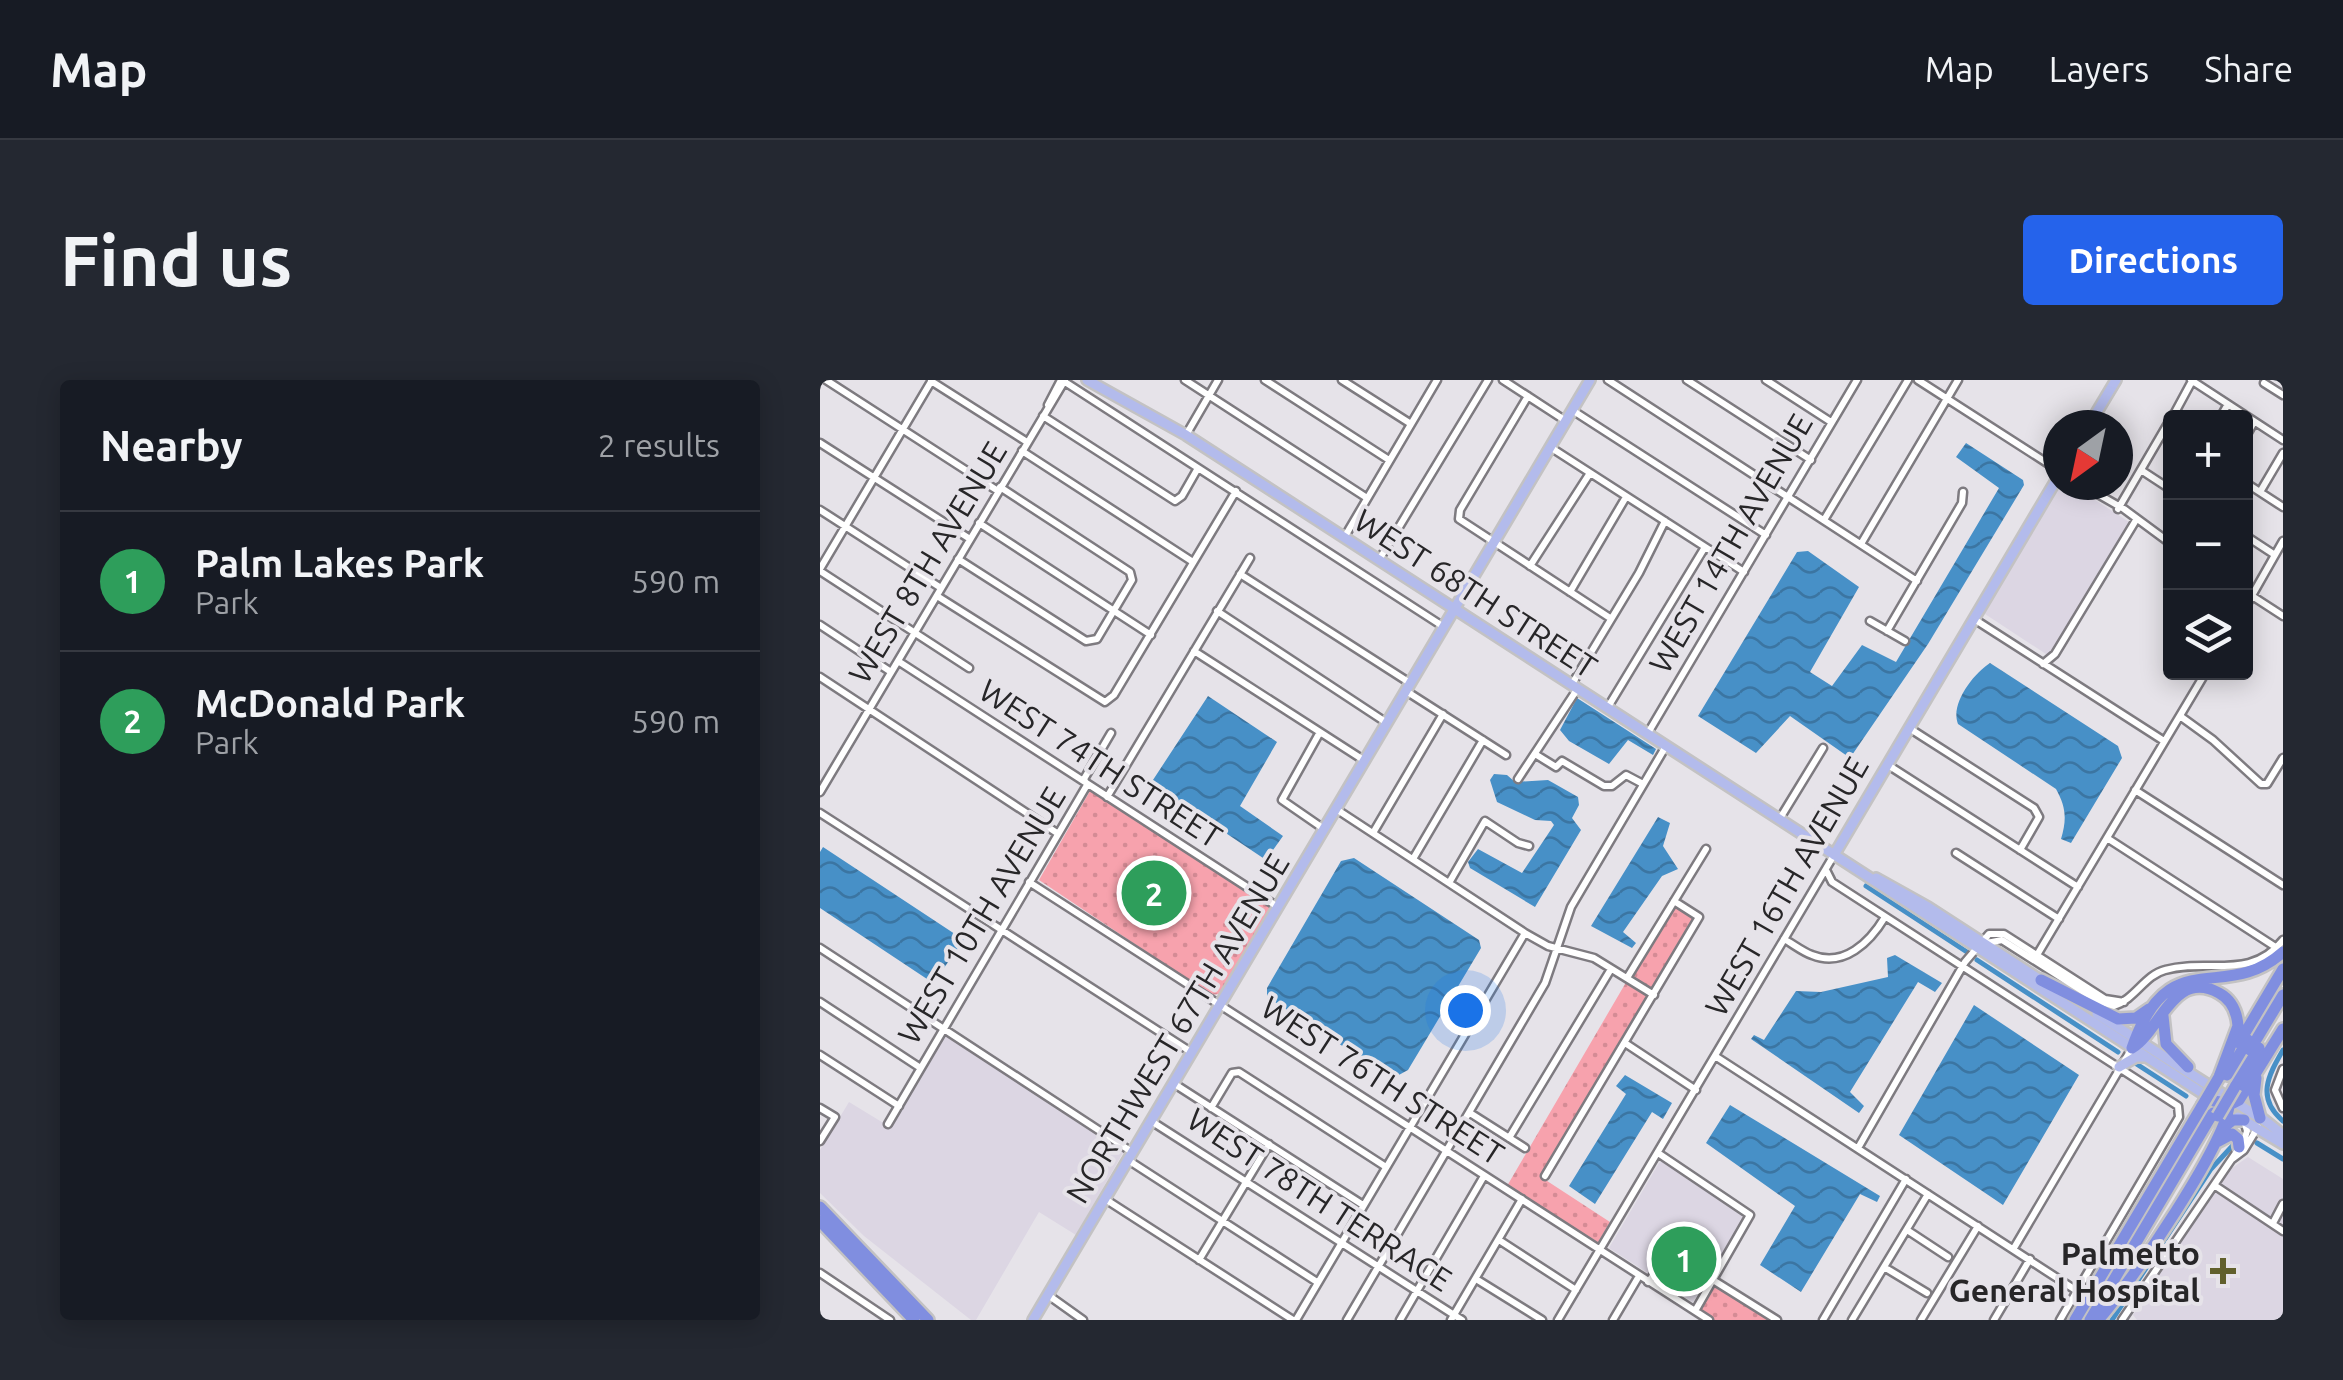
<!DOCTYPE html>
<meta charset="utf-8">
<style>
body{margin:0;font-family:Ubuntu,sans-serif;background:#242831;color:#f1f3f6}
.controls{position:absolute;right:30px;top:30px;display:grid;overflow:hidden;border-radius:10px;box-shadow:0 5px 25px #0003}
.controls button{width:90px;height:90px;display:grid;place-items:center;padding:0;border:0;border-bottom:2px solid #363941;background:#171b24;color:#f1f3f6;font:50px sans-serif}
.compass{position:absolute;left:1223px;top:30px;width:90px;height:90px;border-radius:50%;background:#171b24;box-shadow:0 5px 25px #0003;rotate:213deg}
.you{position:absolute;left:645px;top:630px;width:35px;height:35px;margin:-25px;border:8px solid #fff;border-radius:50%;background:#1a73e8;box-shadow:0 0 0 15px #1a73e833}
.badge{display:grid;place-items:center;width:65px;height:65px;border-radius:50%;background:#2563eb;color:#fff;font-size:32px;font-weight:700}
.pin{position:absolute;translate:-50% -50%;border:5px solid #fff;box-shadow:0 2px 10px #0006}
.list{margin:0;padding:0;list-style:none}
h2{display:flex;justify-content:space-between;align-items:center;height:130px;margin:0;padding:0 40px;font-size:42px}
h2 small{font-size:32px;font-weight:400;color:#9ea1a6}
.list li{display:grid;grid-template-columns:65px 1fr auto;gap:30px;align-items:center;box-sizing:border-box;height:140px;padding:0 40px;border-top:2px solid #363941}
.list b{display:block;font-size:38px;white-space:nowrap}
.list p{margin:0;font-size:32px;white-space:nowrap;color:#9ea1a6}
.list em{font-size:32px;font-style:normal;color:#9ea1a6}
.icon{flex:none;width:55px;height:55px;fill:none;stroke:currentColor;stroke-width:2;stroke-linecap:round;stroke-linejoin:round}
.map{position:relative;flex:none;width:1463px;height:940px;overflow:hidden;border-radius:10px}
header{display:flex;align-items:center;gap:60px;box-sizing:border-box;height:140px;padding:0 50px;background:#171b24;border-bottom:2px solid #363941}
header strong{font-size:48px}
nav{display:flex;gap:55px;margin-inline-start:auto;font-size:35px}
.intro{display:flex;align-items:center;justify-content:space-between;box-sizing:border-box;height:240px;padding:0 60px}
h1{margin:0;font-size:70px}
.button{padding:25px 45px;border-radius:10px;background:#2563eb;color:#fff;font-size:35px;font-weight:700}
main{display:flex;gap:60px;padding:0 60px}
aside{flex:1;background:#171b24;border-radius:10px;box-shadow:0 5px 25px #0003}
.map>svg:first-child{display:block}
.built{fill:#dcd6e3}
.park{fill:url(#park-dots)}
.water{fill:url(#water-waves)}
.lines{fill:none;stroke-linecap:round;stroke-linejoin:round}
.canal{stroke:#4790c7;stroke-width:5}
.minor-casing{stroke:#7e7b80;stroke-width:11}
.major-casing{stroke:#c3c2c3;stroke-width:14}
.highway-casing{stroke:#c3c2c3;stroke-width:16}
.minor{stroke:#fff;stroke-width:6}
.major{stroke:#b3bbec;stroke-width:9}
.highway{stroke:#808ee0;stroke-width:11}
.highway-bridge-casing{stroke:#c3c2c3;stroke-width:16;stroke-linecap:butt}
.highway-bridge{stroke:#808ee0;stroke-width:11}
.poi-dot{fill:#61602c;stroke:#e6e3e9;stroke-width:4}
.labels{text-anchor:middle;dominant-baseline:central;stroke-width:8;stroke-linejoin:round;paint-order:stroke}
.street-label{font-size:32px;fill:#272628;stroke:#e6e3e9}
.poi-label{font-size:32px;font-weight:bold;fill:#272628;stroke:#e6e3e9;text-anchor:end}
</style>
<header>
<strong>Map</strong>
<nav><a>Map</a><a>Layers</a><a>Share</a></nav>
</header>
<div class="intro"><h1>Find us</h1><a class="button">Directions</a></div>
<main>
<aside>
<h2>Nearby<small>2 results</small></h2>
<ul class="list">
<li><span class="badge" style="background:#2e9e5b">1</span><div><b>Palm Lakes Park</b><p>Park</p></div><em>590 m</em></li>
<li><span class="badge" style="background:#2e9e5b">2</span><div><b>McDonald Park</b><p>Park</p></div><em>590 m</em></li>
</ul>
</aside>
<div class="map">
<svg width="1463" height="940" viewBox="0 0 1463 940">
<defs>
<pattern id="park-dots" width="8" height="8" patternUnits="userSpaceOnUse" patternTransform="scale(2.5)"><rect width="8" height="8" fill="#f7a2ad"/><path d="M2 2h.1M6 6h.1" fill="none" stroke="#d48b95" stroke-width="1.8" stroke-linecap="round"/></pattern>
<pattern id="water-waves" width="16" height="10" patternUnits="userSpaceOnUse" patternTransform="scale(2.5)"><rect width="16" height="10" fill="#4790c7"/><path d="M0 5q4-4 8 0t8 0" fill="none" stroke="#3b75a2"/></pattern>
</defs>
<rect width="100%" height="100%" fill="#e6e3e9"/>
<path class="built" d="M1239,105H1252L1309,142L1310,146L1233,274L1229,276L1165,234L1164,230Z
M126,654L304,771L256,855L219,832L156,940H151L44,856L0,813V770L29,722L70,747Z
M1428,777L1463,799V940H1317L1313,935L1405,793Z
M843,781L925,836L873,922L789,868L839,783Z"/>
<path class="park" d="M270,411L451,526L399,614L391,615L219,500Z
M853,522L879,537L721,797L790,842L777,864L687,806Z
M892,903L953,940H892L876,930Z"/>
<path class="water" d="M1146,63L1203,100L1204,105L1108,264L1030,378L970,336L936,373L878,336L977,172L988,171L1039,207L990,292L1012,306L1042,265L1076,282L1179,108L1136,77Z
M1170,283L1298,366L1302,378L1251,463L1241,459C1247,439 1246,427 1236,409L1138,344C1130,324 1153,294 1170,283Z
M388,316L457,362L420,426L463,456L446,480L331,403Z
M757,318L836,369L833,375L808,360L789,384L749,361L740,350Z
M674,394L687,395L695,402L728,400L758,417L759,425L752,438L761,450L715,527L650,488L648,482L658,469L702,493L734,445L731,441L715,440L677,422L670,400Z
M838,437L850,443L843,466L858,489L842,496L803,552L816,563L812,568L771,546Z
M3,467L144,560L116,599L110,601L0,528V472Z
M534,478L659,560L661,568L588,690L577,696L564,693L447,617V608L521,481Z
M1075,575L1122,603L1115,612L1098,602L1030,712L1044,726L1039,733L931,659L934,655L944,660L976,611L1001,612L1068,597L1067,578Z
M1154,625L1259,695L1183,825L1079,755Z
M805,695L852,723L843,739L832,732L775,824L749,806L806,714L796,706Z
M910,725L1060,816L1057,822L1040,814L981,912L940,885L975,826L886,763Z"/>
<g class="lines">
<path class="canal" d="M1046,506L1147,572
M1157,580L1298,672
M1315,683L1366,716
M1463,741C1436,718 1448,696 1463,670
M1437,763L1463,779
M1292,940L1391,789L1416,762"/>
<g class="minor-casing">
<path id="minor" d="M6,0L178,111
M365,0L547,118
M445,0L569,80
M522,0L591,44
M683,0L746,41
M788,0L1097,201
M867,0L991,80
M946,0L1011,42
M1098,0L1238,90
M1371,0L1463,60
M111,1L207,62
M245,2L624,247
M1444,3L1463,15
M708,16L640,130L639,139L790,238
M228,25L241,0
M752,30L946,155
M223,36L355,121L362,116L378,88
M1352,38L1372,1
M1400,38L1408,24
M366,55L398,0
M1426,56L1434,42
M0,63L150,159
M730,67L924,192
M202,71L373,182
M1321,90L1350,109
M1426,103L1463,127
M1262,105L1304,129L1350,163
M1440,112L1463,73
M1298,129L1350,40
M0,130L121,208
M1004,140L1088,0
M159,143L331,255
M1426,156L1455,175
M524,158L617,0
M1041,164L1138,0
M138,179L266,261L277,259L312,200L310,192L180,107
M559,180L668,0
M710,186L770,93
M0,189L112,0
M0,191L149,288
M420,194L590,303
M750,212L806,117
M1426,212L1463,236
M117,216L285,322L294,315L416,111
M1426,226L1463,161
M397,231L567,343
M1154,239L1344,361
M1050,241L1085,261
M0,245L71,292
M1067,251L1142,123L1143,112
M374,271L545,381
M78,281L458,527
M1223,284L1235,274L1316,140
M0,297L237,453
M752,304L819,193L845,141
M586,311L686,375
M788,327L885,167
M1360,336L1393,360L1441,404H1447L1463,378
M1089,348L1214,428L1219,437L1200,470
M500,352L462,420L504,449
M828,353L1037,0
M715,374L736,387L742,381L784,406H792L806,395L823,404
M1068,385L1258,507
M698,399L758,308
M1315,410L1463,505
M0,412L245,0
M287,417L430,178
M516,429L705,553L728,566L774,578L834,615
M0,433L371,672
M959,440L1003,368
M553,453L623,334
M1287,458L1457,568
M1136,473L1239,539
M593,479L663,360
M1006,490L1012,502L1358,726L1359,737L1240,940
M209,502L889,940
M629,503L665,441L698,463L709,466
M964,559C973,564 983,572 992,575C1024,588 1050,562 1065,537
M1162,564L1182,560L1278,621L1294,626C1315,619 1325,595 1345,590C1387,578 1431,601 1463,560
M0,568L312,772
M1217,575L1386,292
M807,598L886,469
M0,622L99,687
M805,663L876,710
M0,675L79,726
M895,676L1257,911
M1463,689L1455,710L1463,728
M353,703L543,825
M0,728L15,737L0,761
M391,728L412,693L419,692L566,787
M650,733L705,768
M331,741L642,940
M68,744L267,405L264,399L291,353
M689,758L791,589
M1038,768L1145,582L1169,554H1184L1285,619L1304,622
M838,773L930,835L875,931
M1412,779L1424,770L1438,747
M308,780L497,902
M725,796L879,537L854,521
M1394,805L1463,851
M285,819L473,940
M1453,843L1463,824
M1087,850L1128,877
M679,860L756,910
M1194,868L1312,668
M379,880L449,764
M1064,887L1107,913
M0,893L70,940
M656,899L722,940
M893,900L957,940
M828,902L847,878L890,905
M228,915L263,940
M476,940L705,553
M527,940L725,603L751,527L846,366
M580,940L664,796
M631,940L702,819
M738,940L1014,475
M793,940L819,896
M1003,940L1086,799
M1032,940L1108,814
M1101,940L1158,846
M1174,940L1210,879
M1302,940L1424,761L1427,751L1424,740"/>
</g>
<g class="major-casing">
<path id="major" d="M267,0L366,55L1393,720
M1269,45L1296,0
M1014,475L1238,97
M1056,498L1108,527L1225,603
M1277,634L1440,738
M1299,687L1316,677H1324
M1438,735L1463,755
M1418,737L1463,764
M213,940L770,0"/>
</g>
<g class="highway-casing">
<path id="highway" d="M1221,600L1298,639L1316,638L1329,629
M1343,636L1346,664L1368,687
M1419,663L1463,589
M1312,668C1340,651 1354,588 1399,613C1412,620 1417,632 1418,646L1399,697
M1312,668C1349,560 1404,625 1463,572
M1430,670L1463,615
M1407,695L1428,660
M1436,698L1434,715L1440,738
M1415,707L1439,668
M1394,721L1411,724L1419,720L1463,649
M1404,747L1413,740H1424
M1397,762L1412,754L1418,759L1419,767
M0,827L108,940
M0,841L94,940
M1255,940L1382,726
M1270,940L1393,733
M1278,940C1304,913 1417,749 1409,719"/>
</g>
<use href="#minor" class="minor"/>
<use href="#major" class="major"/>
<use href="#highway" class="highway"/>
<g class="highway-bridge-casing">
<path id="highway-bridge" d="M1382,726L1399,697
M1398,736L1415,707"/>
</g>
<use href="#highway-bridge" class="highway-bridge"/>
</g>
<path class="poi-dot" d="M1398 876h10v10h10v10h-10v10h-10v-10h-10v-10h10z"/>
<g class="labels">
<g class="street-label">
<text transform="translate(910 163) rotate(-60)">WEST 14TH AVENUE</text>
<text transform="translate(107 182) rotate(-59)">WEST 8TH AVENUE</text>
<text transform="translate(656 213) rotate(33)">WEST 68TH STREET</text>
<text transform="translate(281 383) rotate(33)">WEST 74TH STREET</text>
<text transform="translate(966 506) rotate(-60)">WEST 16TH AVENUE</text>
<text transform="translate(161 535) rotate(-59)">WEST 10TH AVENUE</text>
<text transform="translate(357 648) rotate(-59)">NORTHWEST 67TH AVENUE</text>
<text transform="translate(563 700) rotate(33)">WEST 76TH STREET</text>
<text transform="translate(500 819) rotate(33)">WEST 78TH TERRACE</text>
</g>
<g class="poi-label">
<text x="1380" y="873">Palmetto<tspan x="1380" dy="37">General Hospital</tspan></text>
</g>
</g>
</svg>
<div class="controls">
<button>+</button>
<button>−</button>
<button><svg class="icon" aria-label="layers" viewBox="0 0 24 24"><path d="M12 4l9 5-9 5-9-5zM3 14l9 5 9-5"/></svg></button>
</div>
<svg class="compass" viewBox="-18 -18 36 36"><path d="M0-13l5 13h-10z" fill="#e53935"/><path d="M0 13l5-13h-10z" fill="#9ea1a6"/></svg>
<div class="you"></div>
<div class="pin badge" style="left:864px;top:879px;background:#2e9e5b">1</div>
<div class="pin badge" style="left:334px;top:513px;background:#2e9e5b">2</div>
</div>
</main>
